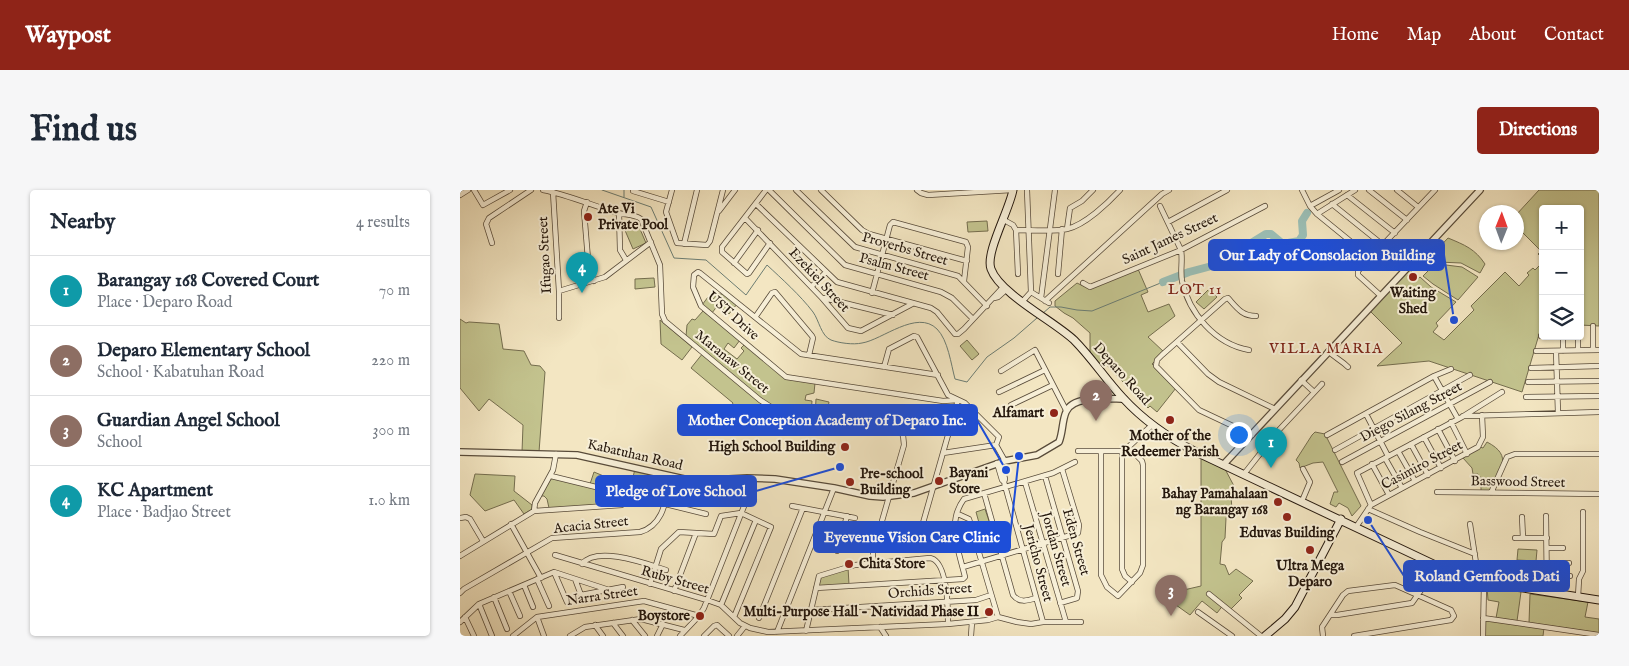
<!DOCTYPE html>
<meta charset="utf-8">
<style>
body{margin:0;font-family:"IM FELL English",serif;background:#f6f6f7;color:#1f2937}
.controls{position:absolute;right:15px;top:15px;display:grid;overflow:hidden;border-radius:5px;box-shadow:0 1px 4px #0004}
.controls button{width:45px;height:45px;display:grid;place-items:center;padding:0;border:0;border-bottom:1px solid #e0e1e3;background:#fff;color:#1f2937;font:25px sans-serif}
.compass{position:absolute;left:1019px;top:15px;width:45px;height:45px;border-radius:50%;background:#fff;box-shadow:0 1px 4px #0004;rotate:1deg}
.you{position:absolute;left:778px;top:244px;width:18px;height:18px;margin:-12px;border:4px solid #fff;border-radius:50%;background:#1a73e8;box-shadow:0 0 0 8px #1a73e833}
.badge{display:grid;place-items:center;width:32px;height:32px;border-radius:50%;background:#8f2418;color:#fff;font-size:16px;font-weight:700}
.pin{position:absolute;translate:-50% -41px;filter:drop-shadow(0 1px 2px #0008)}
.pin::after{content:'';position:absolute;top:26px;width:18px;height:15px;background:inherit;clip-path:polygon(0 0,100% 0,50% 100%)}
.list{margin:0;padding:0;list-style:none}
h2{display:flex;justify-content:space-between;align-items:center;height:65px;margin:0;padding:0 20px;font-size:21px}
h2 small{font-size:16px;font-weight:400;color:#747a83}
.list li{display:grid;grid-template-columns:32px 1fr auto;gap:15px;align-items:center;box-sizing:border-box;height:70px;padding:0 20px;border-top:1px solid #e0e1e3}
.list b{display:block;font-size:19px;white-space:nowrap}
.list p{margin:0;font-size:16px;white-space:nowrap;color:#747a83}
.list em{font-size:16px;font-style:normal;color:#747a83}
.icon{flex:none;width:28px;height:28px;fill:none;stroke:currentColor;stroke-width:2;stroke-linecap:round;stroke-linejoin:round}
.map{position:relative;flex:none;width:1139px;height:446px;overflow:hidden;border-radius:5px}
header{display:flex;align-items:center;gap:30px;box-sizing:border-box;height:70px;padding:0 25px;background:#8f2418;color:#fff}
header strong{font-size:24px}
nav{display:flex;gap:28px;margin-inline-start:auto;font-size:18px}
.intro{display:flex;align-items:center;justify-content:space-between;box-sizing:border-box;height:120px;padding:0 30px}
h1{margin:0;font-size:35px}
.button{padding:12px 22px;border-radius:5px;background:#8f2418;color:#fff;font-size:18px;font-weight:700}
main{display:flex;gap:30px;padding:0 30px}
aside{flex:1;background:#fff;border-radius:5px;box-shadow:0 1px 4px #0004}
.map>svg:first-child{display:block}
.green{fill:#c3c38e;stroke:#746d4e}
.lines{fill:none;stroke-linecap:round;stroke-linejoin:round}
.stream{stroke:#6b7c72;stroke-width:1}
.river{stroke:#9bbfb6;stroke-width:8}
.minor-casing{stroke:#584b3a;stroke-width:6}
.tertiary-casing{stroke:#584b3a;stroke-width:8}
.secondary-casing{stroke:#24170d;stroke-width:9}
.minor{stroke:#f7efd7;stroke-width:4.5}
.tertiary{stroke:#f7efd7;stroke-width:5.5}
.secondary{stroke:#f7efd7;stroke-width:7}
.poi-dot{fill:#8f2418;stroke:#f7efd7;stroke-width:2}
.labels{text-anchor:middle;dominant-baseline:central;stroke-width:4;stroke-linejoin:round;paint-order:stroke}
.poi-label{font-size:14px;font-weight:bold;fill:#24170d;stroke:#f7efd7;text-anchor:end}
.street-label{font-size:14px;fill:#24170d;stroke:#f7efd7}
.neighbourhood-label{font-size:15px;letter-spacing:1px;fill:#7a1f14;stroke:#f7efd7}
.leader{fill:none;stroke:#1d4ed8;stroke-width:2}
.callout-dot{fill:#1d4ed8;stroke:#f7efd7;stroke-width:2}
.callout{fill:#1d4ed8;stroke:#1d4ed8;stroke-width:2}
.callout-label{font-size:15px;text-anchor:middle;font-weight:bold;fill:#fff}
</style>
<header>
<strong>Waypost</strong>
<nav><a>Home</a><a>Map</a><a>About</a><a>Contact</a></nav>
</header>
<div class="intro"><h1>Find us</h1><a class="button">Directions</a></div>
<main>
<aside>
<h2>Nearby<small>4 results</small></h2>
<ul class="list">
<li><span class="badge" style="background:#0f9aa8">1</span><div><b>Barangay 168 Covered Court</b><p>Place · Deparo Road</p></div><em>70 m</em></li>
<li><span class="badge" style="background:#8d6e63">2</span><div><b>Deparo Elementary School</b><p>School · Kabatuhan Road</p></div><em>220 m</em></li>
<li><span class="badge" style="background:#8d6e63">3</span><div><b>Guardian Angel School</b><p>School</p></div><em>300 m</em></li>
<li><span class="badge" style="background:#0f9aa8">4</span><div><b>KC Apartment</b><p>Place · Badjao Street</p></div><em>1.0 km</em></li>
</ul>
</aside>
<div class="map">
<svg width="1139" height="446" viewBox="0 0 1139 446">
<rect width="100%" height="100%" fill="#f3e6c2"/>
<filter id="stains"><feTurbulence type="fractalNoise" baseFrequency=".004" numOctaves="4"/><feColorMatrix values="0 0 0 0 .2 0 0 0 0 .09 0 0 0 0 .02 0 0 0 .5 -.17"/></filter>
<radialGradient id="worn" r=".72"><stop offset=".6" stop-color="#630" stop-opacity="0"/><stop offset="1" stop-color="#630" stop-opacity=".3"/></radialGradient>
<path class="green" d="M1079,0H1139V136L1120,135V19H1083V69L1078,64L1081,61L1063,43L1061,45L1057,42L1056,25Z
M527,31L528,41L508,42L507,32Z
M177,32L186,53L173,59L164,38Z
M988,48C1005,55 1015,59 1025,74L1020,83L1001,73L978,72L971,66Z
M1083,72V131L1062,202L969,171L917,176L942,153L910,121L951,77L953,80L947,86L953,93L960,87L971,97L996,112L976,133L978,136L973,142L984,150L1014,120L1011,116L1045,82L1059,96L1069,85L1067,83L1073,78L1075,80Z
M986,75L1002,77L1018,87L998,110L973,94L963,86L972,77Z
M678,79L688,102L681,105L688,122L709,114L715,126L688,147L704,162L692,174L716,198L697,222L690,216L688,218L642,170L637,176L630,167V143L613,128L604,123L595,116V111L617,93L629,99Z
M194,88L195,97L175,99V89Z
M749,99L757,107L744,119L736,112Z
M257,104H264L277,114L269,124L258,115L252,123L242,115L248,107L252,110Z
M243,121L280,150L274,158L268,153L264,159L277,169L284,161L281,158L285,154L319,183L355,193L354,203L346,205L345,210L352,211L351,225L315,217L300,209L226,146L227,135L232,129L235,130Z
M0,129L6,133L9,132L39,134L43,159L64,161L71,175L80,176L85,182L79,262H62L63,235L29,209L19,221L0,198Z
M200,130L232,157L222,170L201,154Z
M507,150L519,164L512,170L500,156Z
M243,163L314,219L341,225L339,245L296,241L299,238L272,215L273,213L231,178Z
M356,209L369,212L366,227L355,226Z
M855,242L865,244L901,316L892,326L888,318L879,313L876,317L870,314L874,302H878L863,272L853,273L840,278L839,273L836,270L852,245Z
M1027,252C1054,266 1040,280 1030,302L1021,301V287H1018V284H1013L1012,278L1003,268L1020,257L1023,258Z
M741,267L765,279L774,296L771,306L772,320L766,328L765,348L762,352L760,374L765,375L769,385L776,379L793,391L779,405L782,408L770,420L764,414L757,423L742,411L730,425L702,405L741,396Z
M175,279L205,286L202,299L172,291Z
M134,282L146,287L145,289L152,299L130,294Z
M15,284L55,286L54,301L72,315V319L64,324L54,310L25,321L10,305Z
M92,287L152,301L147,315L89,318L87,309L84,306H81Z
M525,319L531,337L521,340L516,322Z
M1058,359L1077,360L1076,371L1057,370Z
M388,377L389,395L357,398L359,386Z
M1027,397L1061,402L1057,431L1036,428L1039,412L1028,410Z
M1070,404L1128,412L1125,427L1139,429V443L1069,433Z
M1025,430L1084,438L1083,446H1024Z"/>
<g class="lines">
<path class="stream" d="M142,0L191,17L214,68L246,70L286,105L307,75C322,89 340,105 353,122C359,130 361,146 371,150C379,153 393,155 402,153C422,150 457,119 477,139C488,150 491,174 495,189L507,192L527,167L554,148L577,128
M164,7V0
M582,124L590,117H601L617,120L632,121L703,92"/>
<path class="river" d="M703,92L729,82L763,73L780,60L806,44H811L823,54L839,51L843,45L842,31L847,23"/>
<g class="minor-casing">
<path id="minor" d="M14,0L23,15L50,0
M83,0C109,5 133,16 158,23C166,25 174,24 181,29L200,75L202,124L205,131L300,210L314,219L339,225L434,238L443,245L444,255L413,362V373
M212,0L206,22L217,53L247,55L250,51L263,0
M306,0L262,57V62L287,84L289,83L310,53
M309,0L385,75L481,102L492,108L513,129
M336,0L395,57L498,86L527,116
M361,0L402,40L409,44L507,71
M457,0L461,3L468,5L552,0
M842,0L850,16L857,24L911,68
M909,0L947,30
M937,0L958,17
M173,1L209,12
M93,2L99,101V128
M0,5L8,0
M887,5L935,43
M127,12L124,21L129,81L134,91
M296,14L377,92L471,118L477,122L495,144H498L504,139L544,96
M872,14L923,55
M700,16L721,60C723,70 720,80 722,91C729,123 755,154 789,160
M850,16L879,0
M259,21L275,0
M159,23L160,60L166,70
M857,24L895,0
M285,28L362,108L388,138L401,141L452,114
M544,30L553,35L556,40L558,84
M708,32L767,0
M607,39L610,18L622,11L633,0
M556,40C573,40 591,42 607,39C625,35 648,13 660,0
M32,53L26,34L29,28L71,0
M224,54L237,0
M274,73L298,40
M598,84L602,39
M623,93L630,97L721,60L805,16
M352,96L366,82
M99,101L145,87L191,52
M571,102L589,113
M412,103L430,35L433,32L506,52L508,57L504,91
M921,106L898,85V81L975,0
M364,108L433,125
M534,108L538,107L547,99
M581,108L595,0
M585,111L702,4L709,0
M562,112L571,102L567,0
M296,126L312,103L315,102L352,146L353,148L349,165
M1081,146H1083
M1118,146V160
M717,152L748,184L759,192L815,219
M1133,160V136
M868,161C875,168 881,170 888,177
M1076,161L1139,160
M1096,161L1098,223
M1103,161V146
M424,177L429,159L454,146L457,147L488,205L505,213L539,247L536,255L545,271
M1071,178L1139,176
M541,181L575,160L606,220
M478,185L341,164L240,83L238,82L234,85L233,97L241,116L326,187L483,211L498,210
M974,186L998,229
M841,190L854,202
M1068,192L1139,191
M539,202L585,180
M1066,207L1139,206
M551,215L593,195
M906,224L928,266
M1003,226L1139,222
M991,232L1007,264
M978,239L995,271
M792,245L739,220L696,176L697,170L702,165L765,109L768,108C777,118 782,126 796,126
M867,245L974,186L991,179
M964,247L981,278
M951,254L968,285
M875,260L1010,185
M618,261H664L692,235
M938,261L955,291
M641,262V385L647,397L658,406L680,383L683,375V275L682,271L669,258
M662,262V379L665,386L672,392
M483,263L536,255
M925,268L942,298
M541,272L545,289L544,292
M882,272L1030,192
M537,273L542,290L544,292L583,432
M912,274L929,305
M784,284L818,241L862,194
M91,286L246,324
M585,286L618,401L617,408L600,413
M565,292L606,432
M977,302L1139,304
M524,303L553,405C559,413 567,411 576,408
M1031,303L1047,267L1055,264H1139
M261,306L288,305
M287,307L294,310
M842,311L850,292L843,279
M911,315L897,283L1002,227L1042,202
M332,316L395,328
M908,319L960,342L1015,364
M74,321L162,315L166,311L168,304
M1086,326L1087,402
M1062,327L1063,348
M0,328L6,327L10,329L23,351
M51,334L81,388
M1010,334L1019,392
M896,337L911,315L1018,257L1023,247L1022,225
M1055,348H1087
M457,354L498,210
M1087,358H1103
M377,361L387,326
M95,365L247,410L261,415L280,433L290,438L308,442L488,434L528,430L538,427L509,329L498,324
M0,366L74,321L75,313L93,280L96,264
M1087,373H1109
M122,374C137,355 187,374 206,380
M503,377L618,343L619,335L602,279
M1060,381H1087
M94,382L107,412
M77,389L89,416
M115,389L121,405L163,397
M1087,390C1095,389 1102,386 1110,386
M190,394L201,359L219,342L254,344L261,326L281,323L311,337L274,427
M64,395L73,417
M356,398L503,389L505,387C499,361 486,333 504,309L593,283L615,272
M49,401L60,426
M214,401L236,343
M0,403L4,399L92,348L180,342C205,335 206,307 211,286
M749,404L801,446
M34,407L47,439
M1118,407L1119,389L1123,381V322
M19,414L32,446
M261,415L296,330
M351,420L516,410L531,405
M738,422L772,446
M870,425H877L952,413L978,376
M5,427L14,446
M77,427L84,446
M538,427L557,432L571,434L583,432H621
M299,428L343,318
M1023,428L1139,445
M172,430L185,446
M0,432L19,414L94,382L146,399
M153,433L163,446
M135,435L143,446
M420,437L426,446
M346,441L359,386L395,375L470,368C488,371 488,420 488,434
M317,442L374,298
M53,446L77,427L184,411L239,426
M110,446L125,437L181,429L224,440
M197,446L203,434
M220,446L239,426L244,418L292,296L294,288
M244,446L254,436L257,435L269,446
M277,446L285,436
M511,446L512,432
M863,446L862,437L883,405L888,401L935,395L991,420L994,426L991,430L894,446
M1023,446L1024,392"/>
</g>
<g class="tertiary-casing">
<path id="tertiary" d="M0,262L117,265L233,291L287,288L315,289L374,298L410,306L423,307L454,303L545,271L577,265L599,252C603,242 602,231 606,222C612,205 649,209 664,209
M763,275L1020,0"/>
</g>
<g class="secondary-casing">
<path id="secondary" d="M553,0C549,21 525,63 531,79C540,104 594,131 614,150C632,168 646,190 663,208C684,231 709,248 736,262L1005,389L1139,410
M805,446L825,429L835,417L881,329"/>
</g>
<use href="#minor" class="minor"/>
<use href="#tertiary" class="tertiary"/>
<use href="#secondary" class="secondary"/>
</g>
<g class="poi-dot">
<circle cx="128" cy="27" r="5"/>
<circle cx="953" cy="87" r="5"/>
<circle cx="594" cy="223" r="5"/>
<circle cx="710" cy="230" r="5"/>
<circle cx="385" cy="257" r="5"/>
<circle cx="479" cy="291" r="5"/>
<circle cx="390" cy="292" r="5"/>
<circle cx="818" cy="312" r="5"/>
<circle cx="827" cy="327" r="5"/>
<circle cx="850" cy="360" r="5"/>
<circle cx="389" cy="374" r="5"/>
<circle cx="529" cy="422" r="5"/>
<circle cx="240" cy="426" r="5"/>
</g>
<g class="labels">
<g class="poi-label">
<text x="138" y="19" text-anchor="start">Ate Vi<tspan x="138" dy="16">Private Pool</tspan></text>
<text x="953" y="103" text-anchor="middle">Waiting<tspan x="953" dy="16">Shed</tspan></text>
<text x="584" y="223">Alfamart</text>
<text x="710" y="246" text-anchor="middle">Mother of the<tspan x="710" dy="16">Redeemer Parish</tspan></text>
<text x="375" y="257">High School Building</text>
<text x="489" y="283" text-anchor="start">Bayani<tspan x="489" dy="16">Store</tspan></text>
<text x="400" y="284" text-anchor="start">Pre-school<tspan x="400" dy="16">Building</tspan></text>
<text x="808" y="304">Bahay Pamahalaan<tspan x="808" dy="16">ng Barangay 168</tspan></text>
<text x="827" y="343" text-anchor="middle">Eduvas Building</text>
<text x="399" y="374" text-anchor="start">Chita Store</text>
<text x="850" y="376" text-anchor="middle">Ultra Mega<tspan x="850" dy="16">Deparo</tspan></text>
<text x="519" y="422">Multi-Purpose Hall - Natividad Phase II</text>
<text x="230" y="426">Boystore</text>
</g>
<g class="street-label">
<text transform="translate(710 49) rotate(-25)">Saint James Street</text>
<text transform="translate(445 59) rotate(16)">Proverbs Street</text>
<text transform="translate(85 65) rotate(-93)">Ifugao Street</text>
<text transform="translate(434 77) rotate(15)">Psalm Street</text>
<text transform="translate(359 90) rotate(47)">Ezekiel Street</text>
<text transform="translate(273 126) rotate(42)">UST Drive</text>
<text transform="translate(272 172) rotate(39)">Maranaw Street</text>
<text transform="translate(662 184) rotate(48)">Deparo Road</text>
<text transform="translate(951 222) rotate(-28)">Diego Silang Street</text>
<text transform="translate(175 265) rotate(13)">Kabatuhan Road</text>
<text transform="translate(962 275) rotate(-28)">Casimiro Street</text>
<text transform="translate(1058 292) rotate(1)">Basswood Street</text>
<text transform="translate(131 335) rotate(-6)">Acacia Street</text>
<text transform="translate(616 352) rotate(74)">Eden Street</text>
<text transform="translate(596 359) rotate(74)">Jordan Street</text>
<text transform="translate(578 373) rotate(75)">Jericho Street</text>
<text transform="translate(215 390) rotate(16)">Ruby Street</text>
<text transform="translate(470 401) rotate(-4)">Orchids Street</text>
<text transform="translate(142 406) rotate(-8)">Narra Street</text>
</g>
<g class="neighbourhood-label">
<text x="735" y="99">LOT 11</text>
<text x="866" y="158">VILLA MARIA</text>
</g>
</g>
<path class="leader" d="M994 130L984 65M546 280L517 230M380 277L296 301M559 266L550 347M908 330L944 386"/>
<g class="callout-dot">
<circle cx="994" cy="130" r="5"/>
<circle cx="546" cy="280" r="5"/>
<circle cx="380" cy="277" r="5"/>
<circle cx="559" cy="266" r="5"/>
<circle cx="908" cy="330" r="5"/>
</g>
<g class="callout">
<rect x="749" y="50" width="235" height="30" rx="5"/>
<rect x="218" y="215" width="299" height="30" rx="5"/>
<rect x="136" y="286" width="160" height="30" rx="5"/>
<rect x="354" y="332" width="196" height="30" rx="5"/>
<rect x="944" y="371" width="165" height="30" rx="5"/>
</g>
<g class="callout-label">
<text x="867" y="70">Our Lady of Consolacion Building</text>
<text x="367" y="235">Mother Conception Academy of Deparo Inc.</text>
<text x="216" y="306">Pledge of Love School</text>
<text x="452" y="352">Eyevenue Vision Care Clinic</text>
<text x="1027" y="391">Roland Gemfoods Dati</text>
</g>
<rect width="100%" height="100%" filter="url(#stains)"/>
<rect width="100%" height="100%" fill="url(#worn)"/>
</svg>
<div class="controls">
<button>+</button>
<button>−</button>
<button><svg class="icon" aria-label="layers" viewBox="0 0 24 24"><path d="M12 4l9 5-9 5-9-5zM3 14l9 5 9-5"/></svg></button>
</div>
<svg class="compass" viewBox="-18 -18 36 36"><path d="M0-13l5 13h-10z" fill="#e53935"/><path d="M0 13l5-13h-10z" fill="#747a83"/></svg>
<div class="you"></div>
<div class="pin badge" style="left:811px;top:278px;background:#0f9aa8">1</div>
<div class="pin badge" style="left:636px;top:231px;background:#8d6e63">2</div>
<div class="pin badge" style="left:711px;top:426px;background:#8d6e63">3</div>
<div class="pin badge" style="left:122px;top:103px;background:#0f9aa8">4</div>
</div>
</main>
